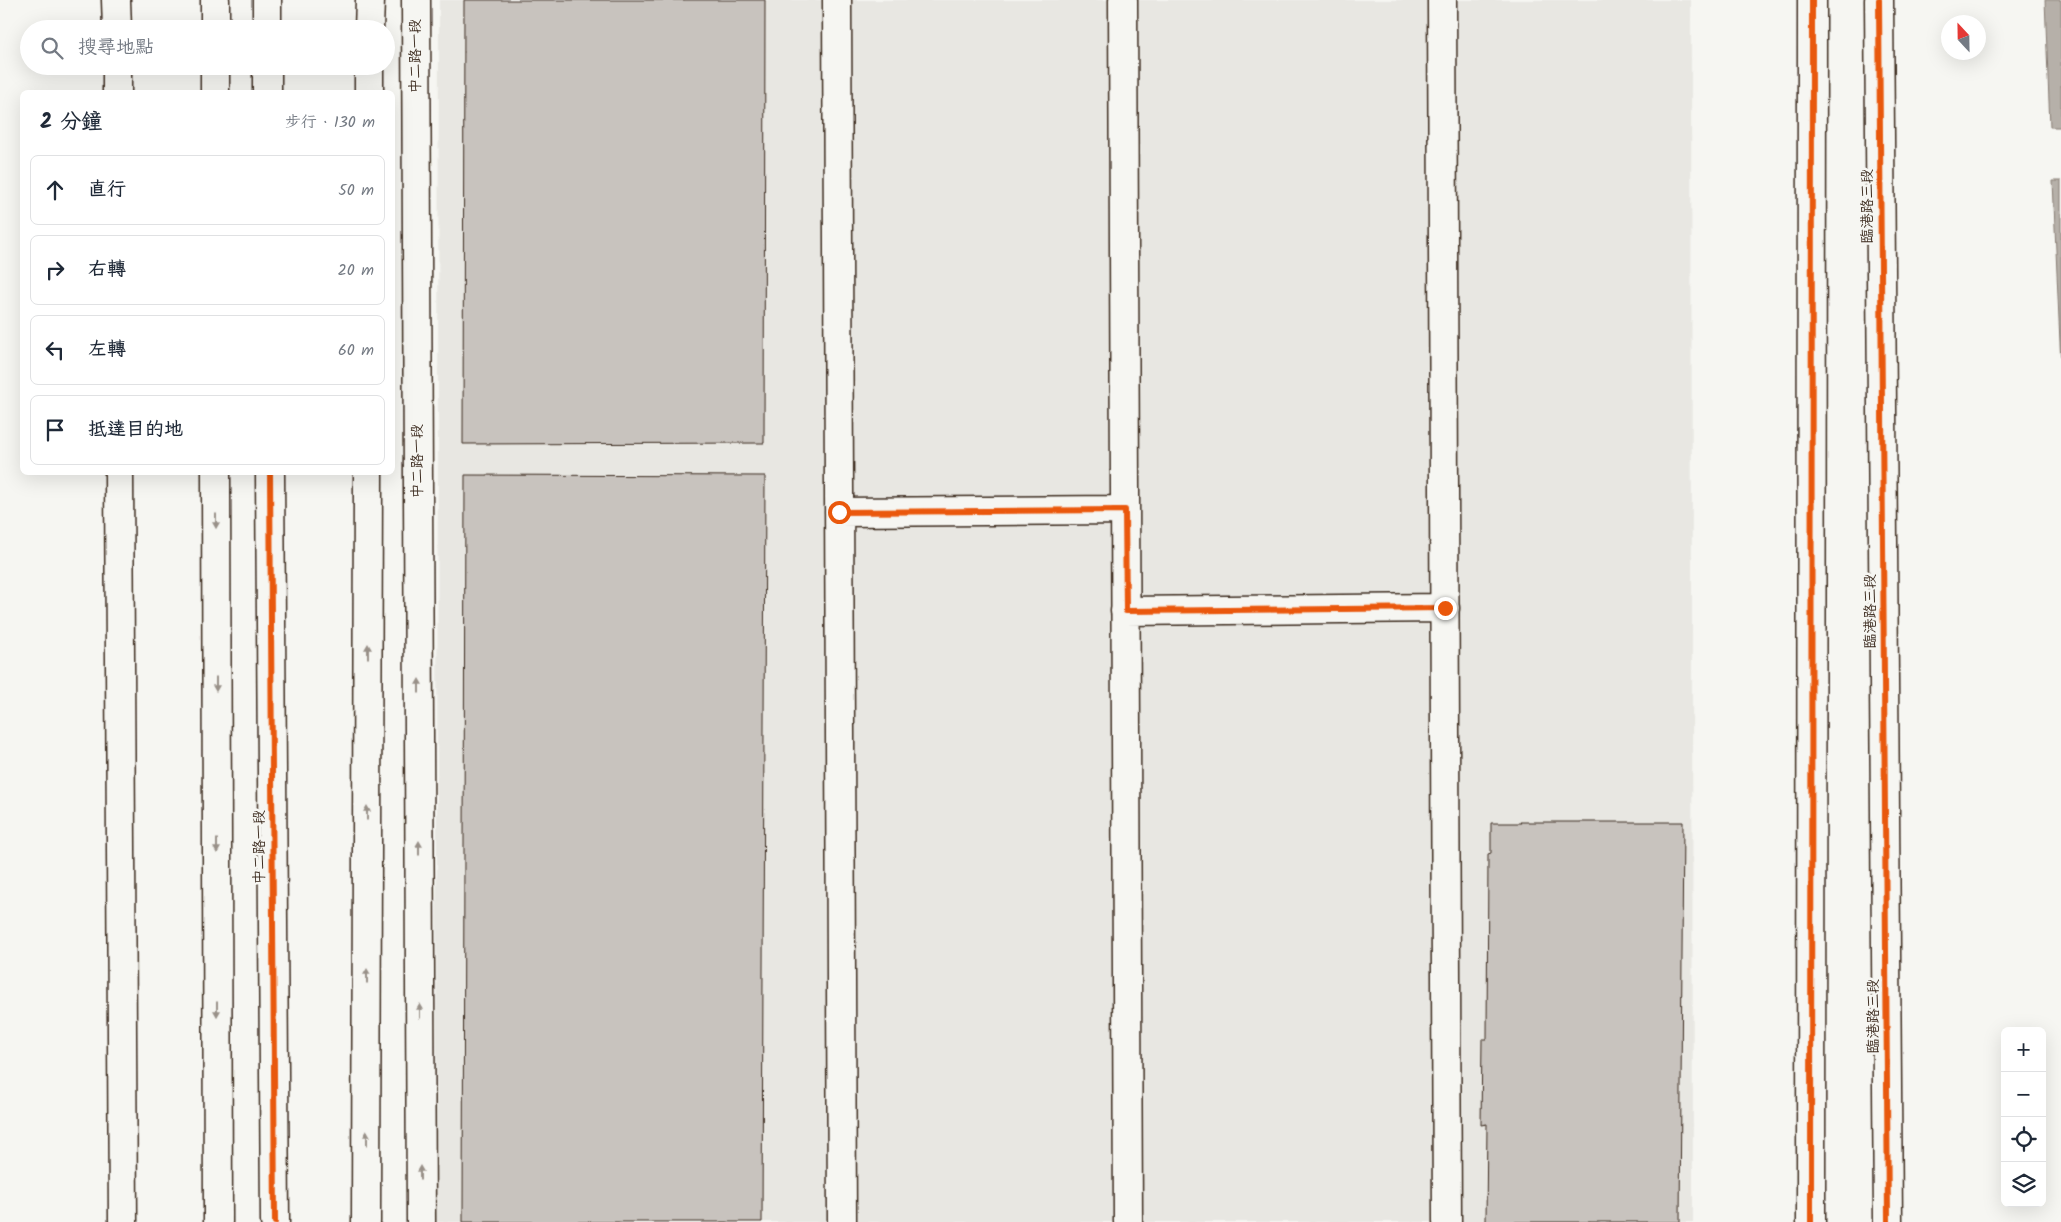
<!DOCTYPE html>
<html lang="zh-TW">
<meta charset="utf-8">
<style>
body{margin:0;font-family:Kalam,"LXGW WenKai TC",sans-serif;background:#f2f2f3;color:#1f2937}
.controls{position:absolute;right:15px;bottom:15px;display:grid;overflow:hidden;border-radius:8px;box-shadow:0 5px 20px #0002}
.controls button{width:45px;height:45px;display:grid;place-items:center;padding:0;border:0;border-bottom:1px solid #e0e1e3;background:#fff;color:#1f2937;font:25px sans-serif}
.compass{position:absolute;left:1941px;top:15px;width:45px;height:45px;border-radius:50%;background:#fff;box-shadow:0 5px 20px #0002;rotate:338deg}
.stop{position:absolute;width:15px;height:15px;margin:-11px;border:4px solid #ea580c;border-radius:50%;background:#fff}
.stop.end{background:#ea580c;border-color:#fff;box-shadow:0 1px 5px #0008}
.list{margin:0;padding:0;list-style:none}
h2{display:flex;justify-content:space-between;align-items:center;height:65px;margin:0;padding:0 20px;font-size:21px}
h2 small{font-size:16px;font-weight:400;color:#747a83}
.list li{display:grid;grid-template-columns:32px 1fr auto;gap:15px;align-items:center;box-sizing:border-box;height:70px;margin:0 10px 10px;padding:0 10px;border:1px solid #e0e1e3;border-radius:8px}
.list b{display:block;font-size:19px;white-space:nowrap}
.list em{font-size:16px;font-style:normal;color:#747a83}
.icon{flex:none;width:28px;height:28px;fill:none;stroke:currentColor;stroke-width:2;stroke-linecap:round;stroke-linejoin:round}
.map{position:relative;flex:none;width:2061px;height:1222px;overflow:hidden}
.search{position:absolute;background:#fff;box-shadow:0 5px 20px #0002;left:20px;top:20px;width:375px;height:55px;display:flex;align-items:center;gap:12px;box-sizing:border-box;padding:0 18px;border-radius:28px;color:#747a83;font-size:19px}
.panel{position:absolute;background:#fff;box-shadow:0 5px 20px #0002;left:20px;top:90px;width:375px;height:385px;border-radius:8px}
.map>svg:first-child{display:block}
.built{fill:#e8e7e2}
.water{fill:#b6b0a9;stroke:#857a71}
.building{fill:#c8c3be;stroke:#3b2a1e}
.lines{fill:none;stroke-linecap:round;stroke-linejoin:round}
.minor-casing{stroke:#3b2a1e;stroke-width:31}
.major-casing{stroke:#3b2a1e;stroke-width:31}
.minor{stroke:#f6f6f2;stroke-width:28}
.major{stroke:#f6f6f2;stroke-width:28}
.cycleway-casing{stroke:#f6f6f2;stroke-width:9}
.cycleway{stroke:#e8590c;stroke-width:6}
.oneway{fill:#989088}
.route{stroke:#ea580c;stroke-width:6}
.labels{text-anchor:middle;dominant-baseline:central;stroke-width:5;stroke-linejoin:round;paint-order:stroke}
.street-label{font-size:15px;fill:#3b2a1e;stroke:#f6f6f2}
</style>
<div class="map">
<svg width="2061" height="1222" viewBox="0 0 2061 1222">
<rect width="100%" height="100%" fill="#f6f6f2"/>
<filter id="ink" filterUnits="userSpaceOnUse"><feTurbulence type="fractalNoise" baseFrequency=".02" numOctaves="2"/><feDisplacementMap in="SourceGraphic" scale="10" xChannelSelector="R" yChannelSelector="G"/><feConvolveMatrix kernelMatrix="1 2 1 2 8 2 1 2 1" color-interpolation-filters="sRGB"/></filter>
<g filter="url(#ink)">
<path class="built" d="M439,0H1691L1693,1222H436Z"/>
<path class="water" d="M2045,0H2061V127H2050Z
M2053,181H2061V366Z"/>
<path class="building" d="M464,0H765L764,443L463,444Z
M465,475L765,476L762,1222H463Z
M1520,822H1683L1680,1222H1486L1487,1124L1481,1125L1482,1039H1487L1488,854L1491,853V823H1521Z"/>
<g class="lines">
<g class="minor-casing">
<path id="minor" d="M116,0L117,29
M215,0V29
M267,0V29
M416,0L421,1222
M837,0L842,1222
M1123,0L1128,1222
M1442,0L1447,1222
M369,29L370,0
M117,66V92
M215,66V92
M267,66V92
M369,92V66
M119,472L123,1222
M216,472L218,1222
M270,472L275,1222
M839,512L1125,510
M1125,611L1445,608
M366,1222L368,472"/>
</g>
<g class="major-casing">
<path id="major" d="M1879,0L1888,1222
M1811,1222L1812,0"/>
</g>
<use href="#minor" class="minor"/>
<use href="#major" class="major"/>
<g class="cycleway-casing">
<path id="cycleway" d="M1879,0L1888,1222
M270,472L275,1222
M1811,1222L1812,0"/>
</g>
<use href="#cycleway" class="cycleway"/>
</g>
<defs><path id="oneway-solid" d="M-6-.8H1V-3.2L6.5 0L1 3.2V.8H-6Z" transform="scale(1.25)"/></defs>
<g class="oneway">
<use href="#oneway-solid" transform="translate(216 521) rotate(90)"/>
<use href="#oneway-solid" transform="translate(368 651) rotate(-90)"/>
<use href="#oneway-solid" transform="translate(216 684) rotate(90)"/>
<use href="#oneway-solid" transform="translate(419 686) rotate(-90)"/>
<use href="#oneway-solid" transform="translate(367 813) rotate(-90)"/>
<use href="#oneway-solid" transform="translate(217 846) rotate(90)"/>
<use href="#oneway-solid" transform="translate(419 848) rotate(-90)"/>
<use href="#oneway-solid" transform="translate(367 976) rotate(-90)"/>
<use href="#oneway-solid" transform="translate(217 1009) rotate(90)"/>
<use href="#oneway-solid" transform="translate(420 1011) rotate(-90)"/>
<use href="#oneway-solid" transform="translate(367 1138) rotate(-90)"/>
<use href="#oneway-solid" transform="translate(420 1173) rotate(-90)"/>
</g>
</g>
<g class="lines" filter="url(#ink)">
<path class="route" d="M839,512L1125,510L1126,611L1445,608"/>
</g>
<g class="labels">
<g class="street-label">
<text transform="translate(416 56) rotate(-90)">中二路一段</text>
<text transform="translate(1868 206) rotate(-90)">臨港路三段</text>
<text transform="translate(418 461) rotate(-90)">中二路一段</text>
<text transform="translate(1871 611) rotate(-90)">臨港路三段</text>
<text transform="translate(260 847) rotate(-90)">中二路一段</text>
<text transform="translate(1874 1016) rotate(-90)">臨港路三段</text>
</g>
</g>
</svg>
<div class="controls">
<button>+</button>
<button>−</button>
<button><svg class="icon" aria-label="locate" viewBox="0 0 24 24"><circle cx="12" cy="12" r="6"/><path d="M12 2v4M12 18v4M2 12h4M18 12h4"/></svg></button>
<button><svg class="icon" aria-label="layers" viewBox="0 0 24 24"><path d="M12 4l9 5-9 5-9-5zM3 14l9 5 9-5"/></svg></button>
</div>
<svg class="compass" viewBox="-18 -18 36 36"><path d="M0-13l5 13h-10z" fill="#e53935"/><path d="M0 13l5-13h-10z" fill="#747a83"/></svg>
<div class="stop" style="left:839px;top:512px"></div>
<div class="stop end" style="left:1445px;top:608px"></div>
<div class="search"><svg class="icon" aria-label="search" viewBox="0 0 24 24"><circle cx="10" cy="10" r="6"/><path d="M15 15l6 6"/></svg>搜尋地點</div>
<section class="panel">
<h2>2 分鐘<small>步行 · 130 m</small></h2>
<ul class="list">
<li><svg class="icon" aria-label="ahead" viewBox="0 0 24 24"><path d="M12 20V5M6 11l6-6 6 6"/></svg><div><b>直行</b></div><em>50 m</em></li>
<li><svg class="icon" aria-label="right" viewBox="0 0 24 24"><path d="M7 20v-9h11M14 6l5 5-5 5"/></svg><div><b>右轉</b></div><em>20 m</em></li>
<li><svg class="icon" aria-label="left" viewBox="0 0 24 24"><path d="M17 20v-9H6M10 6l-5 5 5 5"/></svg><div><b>左轉</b></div><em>60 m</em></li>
<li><svg class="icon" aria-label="arrive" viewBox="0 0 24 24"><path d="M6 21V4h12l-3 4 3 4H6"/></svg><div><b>抵達目的地</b></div></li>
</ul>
</section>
</div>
